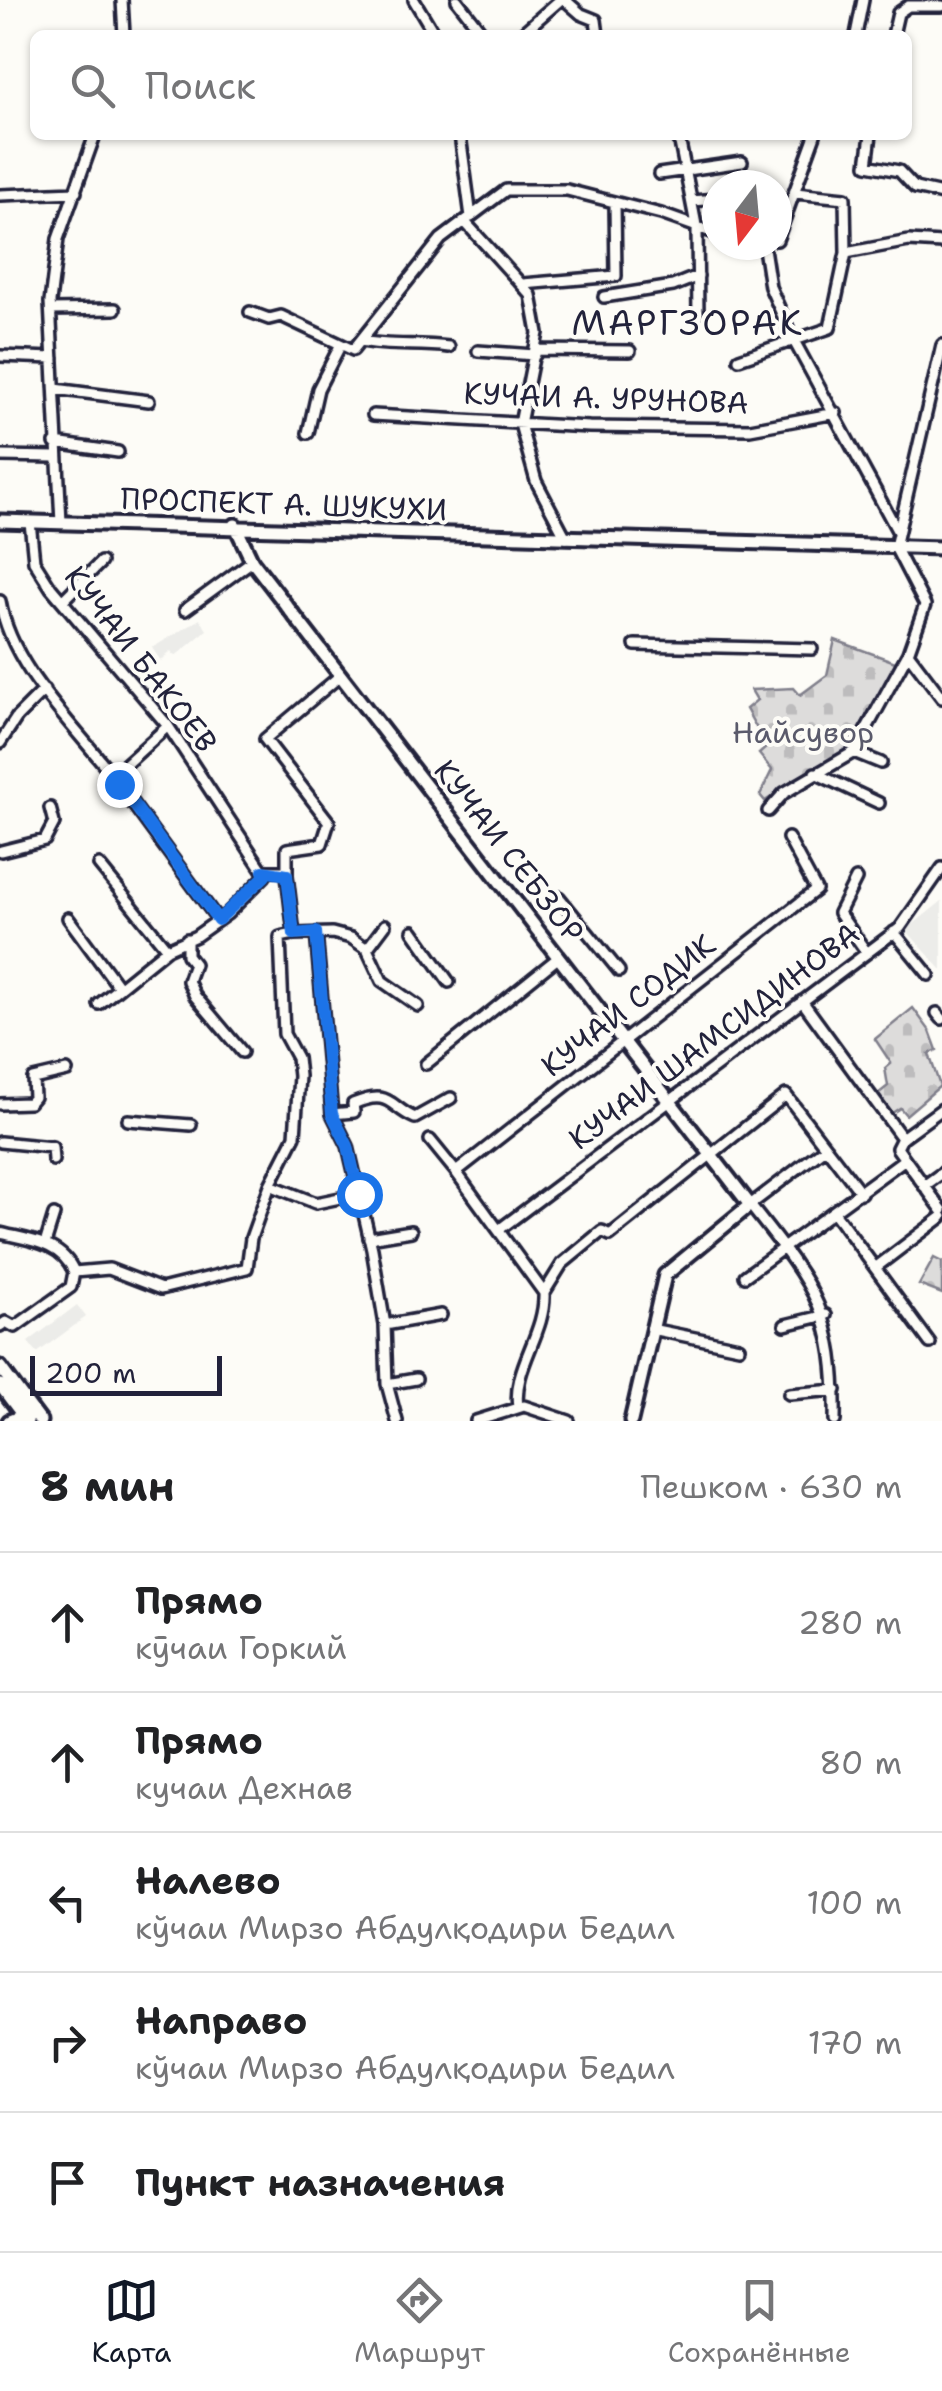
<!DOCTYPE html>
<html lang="ru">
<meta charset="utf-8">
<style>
body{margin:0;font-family:"Shantell Sans",sans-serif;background:#f6f6f6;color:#202124}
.compass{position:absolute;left:702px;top:170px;width:90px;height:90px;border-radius:50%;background:#fff;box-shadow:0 2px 8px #0004;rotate:196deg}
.scale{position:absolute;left:30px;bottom:25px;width:192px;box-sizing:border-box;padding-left:10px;border:5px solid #22223b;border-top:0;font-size:28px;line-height:35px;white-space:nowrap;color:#22223b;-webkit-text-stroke:8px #fdfcf7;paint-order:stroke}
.stop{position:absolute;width:30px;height:30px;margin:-22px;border:8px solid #1a73e8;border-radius:50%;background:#fff}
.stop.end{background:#1a73e8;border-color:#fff;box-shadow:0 2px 10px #0008}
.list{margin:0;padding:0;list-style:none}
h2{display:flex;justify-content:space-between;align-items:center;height:130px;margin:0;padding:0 40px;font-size:42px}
h2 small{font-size:32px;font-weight:400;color:#757577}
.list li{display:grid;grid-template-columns:65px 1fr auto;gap:30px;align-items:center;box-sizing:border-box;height:140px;padding:0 40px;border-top:2px solid #e0e0e0}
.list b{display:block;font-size:38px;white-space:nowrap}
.list p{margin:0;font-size:32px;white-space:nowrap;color:#757577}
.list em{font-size:32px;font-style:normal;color:#757577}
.icon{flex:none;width:55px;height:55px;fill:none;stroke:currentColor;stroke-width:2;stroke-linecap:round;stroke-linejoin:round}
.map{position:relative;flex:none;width:942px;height:1421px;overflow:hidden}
.search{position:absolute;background:#fff;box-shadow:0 2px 8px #0004;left:30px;right:30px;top:30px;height:110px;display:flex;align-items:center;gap:25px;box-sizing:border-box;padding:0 35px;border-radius:15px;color:#757577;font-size:38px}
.sheet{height:830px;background:#fff}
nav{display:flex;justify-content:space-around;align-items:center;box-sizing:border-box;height:140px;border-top:2px solid #e0e0e0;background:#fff;font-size:28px;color:#757577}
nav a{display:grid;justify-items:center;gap:5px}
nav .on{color:#111827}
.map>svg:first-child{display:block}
.built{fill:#ecece9}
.cemetery{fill:url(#cemetery-stones);stroke:#807f8b;stroke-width:2.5}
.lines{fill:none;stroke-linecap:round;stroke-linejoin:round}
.minor-casing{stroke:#22223b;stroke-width:16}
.major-casing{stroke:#22223b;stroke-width:19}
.minor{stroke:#fdfcf7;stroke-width:9}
.major{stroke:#fdfcf7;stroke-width:11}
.route{stroke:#1a73e8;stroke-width:12}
.labels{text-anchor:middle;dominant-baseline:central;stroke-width:8;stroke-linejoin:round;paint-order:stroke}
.street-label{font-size:30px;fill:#22223b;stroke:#fdfcf7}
.park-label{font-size:30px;fill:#5a5a6b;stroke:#fdfcf7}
.quarter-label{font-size:35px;letter-spacing:2.5px;fill:#22223b;stroke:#fdfcf7}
</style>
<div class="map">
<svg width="942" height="1421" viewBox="0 0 942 1421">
<defs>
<pattern id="cemetery-stones" width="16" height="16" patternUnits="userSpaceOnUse" patternTransform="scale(2.5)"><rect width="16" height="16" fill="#dddcdb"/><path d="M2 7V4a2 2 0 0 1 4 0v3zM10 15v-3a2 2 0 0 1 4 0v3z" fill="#bdbcbd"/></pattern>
</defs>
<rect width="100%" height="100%" fill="#fdfcf7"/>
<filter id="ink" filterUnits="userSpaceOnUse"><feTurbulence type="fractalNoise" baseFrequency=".01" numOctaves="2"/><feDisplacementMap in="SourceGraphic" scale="20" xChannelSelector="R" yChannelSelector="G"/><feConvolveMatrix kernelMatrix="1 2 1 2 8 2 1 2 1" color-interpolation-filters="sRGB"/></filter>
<g filter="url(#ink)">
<path class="built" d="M200,619L207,630L183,650L175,656L171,651L161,661L152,648Z
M942,901V970L906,930Z
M77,1305L86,1317L37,1353L28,1342Z"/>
<path class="cemetery" d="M835,640L898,663L846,750L765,801L760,795L772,770L759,754L767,747L746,709L757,700L751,690L794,688L800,695L827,675Z
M913,1008L930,1031L937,1050L929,1054L940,1086L906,1115L900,1108L892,1113L878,1094L888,1086L885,1068L891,1063L875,1039Z
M934,1258L942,1262V1294L919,1285Z"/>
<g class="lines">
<g class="minor-casing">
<path id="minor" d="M122,0L124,35
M414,0L435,35
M457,0L484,35
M565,0L581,14L596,20L598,35
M520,35L560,0
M856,35L863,0
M893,35L898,13L908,6H942
M460,135L471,217
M674,135L680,143L697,230L698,317
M871,135L867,165L899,171L915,188L942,194
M659,174L742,162
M795,193L845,198L846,253
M0,195L76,192
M692,201L717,199
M465,222L531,295L538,333L520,424L536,481L566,538
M777,240L815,135
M756,245L764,248L770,287L793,339L898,532
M523,284L616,276L615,203
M604,297L673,286L698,276
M51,310L115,309
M250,312L269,319L281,316L353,350L441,239L506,190H567L661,214L717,234
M361,341C391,347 418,343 449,347
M536,350L630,351
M478,351L535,355
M0,356L53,358
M739,359L830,328L846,253L909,241L942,243
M55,389L149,401
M373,415L589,427L750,429L836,413
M308,433L318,389L340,346
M55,443L118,452
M0,456L55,457
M30,522L34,561L51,588L168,726L263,871
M61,523L50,302L58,239L95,135
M0,601C11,666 70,721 109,771L116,773L119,785L218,920
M62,601L101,562
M185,610L252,561
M635,645L812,649
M908,653L942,698
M0,743L17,717L44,690
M854,752L881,763
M116,773L168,726
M815,773L879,803
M768,811L784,793L854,752L908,653L925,605L895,547L942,345
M1,851L45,840L54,823L50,808
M99,865L167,949
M263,871H283L287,875L294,934L332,933L351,938L367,949L382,981L418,1006
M287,875V849L322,844L329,822L265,739L341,675
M856,879L839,913L867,953
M559,897L619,971
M68,918L118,986
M413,931L449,982
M894,932L929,975
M316,933L332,1114L348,1146L372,1249L385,1325L387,1384L397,1421
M187,939V955L194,964L188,981L195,996L242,1052
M367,949L385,925
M802,1001L902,1138
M99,1004L167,949L196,936L227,914L265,876L263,871
M937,1013L942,1019
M426,1064L559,957
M0,1104L29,1103L34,1097L33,1079L67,1071
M332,1114L354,1112L353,1104C391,1088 389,1107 415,1118L451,1098
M128,1120L191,1125
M902,1138L897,1148L942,1210
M902,1138L942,1109
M430,1140L456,1172L816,890L788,838
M0,1142L52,1147L53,1160
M826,1147L750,1205C814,1286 837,1313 835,1421
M456,1172L544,1293C546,1333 512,1368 518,1407
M270,1185L316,1203L359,1194
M924,1186L942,1173
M834,1212L930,1343
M500,1229L900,928L942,868
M0,1233C28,1240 62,1242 74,1272
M369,1238L411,1231
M45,1244L54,1215
M875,1268L942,1217
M745,1276L905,1159
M544,1293L562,1264L602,1231L610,1235L786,1095L861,1193
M385,1325L441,1315
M785,1325L826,1315
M0,1326L6,1322L15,1327L71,1287L74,1272L109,1269L161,1289L247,1268L251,1238L270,1185L295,1136L299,1076L297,1058L284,1034L280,937L294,934
M651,1329L739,1347
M387,1384L416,1379
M789,1394L836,1390
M476,1421L524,1406L569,1421"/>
</g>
<g class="major-casing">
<path id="major" d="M0,521L942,548
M235,525L252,561L750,1205L665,1275L631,1421
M0,1367L40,1421
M0,1385L27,1421
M9,1421L29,1413"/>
</g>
<use href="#minor" class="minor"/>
<use href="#major" class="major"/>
</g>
</g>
<g class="lines" filter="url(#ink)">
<path class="route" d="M119,784L218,920L265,876L263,871L287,875L294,934L316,932L332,1114L348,1146L359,1194"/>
</g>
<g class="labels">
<g class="street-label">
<text transform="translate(606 398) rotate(2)">КУЧАИ А. УРУНОВА</text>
<text transform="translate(284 504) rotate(2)">ПРОСПЕКТ А. ШУКУХИ</text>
<text transform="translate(141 659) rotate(52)">КУЧАИ БАКОЕВ</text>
<text transform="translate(509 851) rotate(52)">КУЧАИ СЕБЗОР</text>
<text transform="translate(628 1005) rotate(-38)">КУЧАИ СОДИК</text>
<text transform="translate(714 1036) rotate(-37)">КУЧАИ ШАМСИДИНОВА</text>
</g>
<g class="park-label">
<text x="803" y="732">Найсувор</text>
</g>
<g class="quarter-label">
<text x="688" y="322">МАРГЗОРАК</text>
</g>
</g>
</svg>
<svg class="compass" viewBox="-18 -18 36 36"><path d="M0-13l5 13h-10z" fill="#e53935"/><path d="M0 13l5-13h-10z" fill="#757577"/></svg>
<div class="scale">200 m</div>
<div class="stop" style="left:359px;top:1194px"></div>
<div class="stop end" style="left:119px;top:784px"></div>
<div class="search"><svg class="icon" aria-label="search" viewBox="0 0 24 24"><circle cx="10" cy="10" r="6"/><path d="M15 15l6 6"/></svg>Поиск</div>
</div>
<section class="sheet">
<h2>8 мин<small>Пешком · 630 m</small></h2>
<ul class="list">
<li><svg class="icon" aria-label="ahead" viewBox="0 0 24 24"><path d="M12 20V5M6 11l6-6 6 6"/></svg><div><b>Прямо</b><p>кӯчаи Горкий</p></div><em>280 m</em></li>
<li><svg class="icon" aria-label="ahead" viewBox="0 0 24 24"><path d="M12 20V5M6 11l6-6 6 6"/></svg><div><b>Прямо</b><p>кучаи Дехнав</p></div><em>80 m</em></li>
<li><svg class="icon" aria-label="left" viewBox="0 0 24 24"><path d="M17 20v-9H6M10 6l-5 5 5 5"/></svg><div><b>Налево</b><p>кўчаи Мирзо Абдулқодири Бедил</p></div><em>100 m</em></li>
<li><svg class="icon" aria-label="right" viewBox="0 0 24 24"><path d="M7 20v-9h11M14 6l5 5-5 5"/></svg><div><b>Направо</b><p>кўчаи Мирзо Абдулқодири Бедил</p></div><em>170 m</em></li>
<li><svg class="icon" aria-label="arrive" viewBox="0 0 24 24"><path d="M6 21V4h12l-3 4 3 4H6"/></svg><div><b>Пункт назначения</b></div></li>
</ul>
</section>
<nav>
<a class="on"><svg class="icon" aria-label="map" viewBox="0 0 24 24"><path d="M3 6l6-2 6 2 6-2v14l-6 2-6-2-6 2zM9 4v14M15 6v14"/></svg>Карта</a>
<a><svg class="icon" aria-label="directions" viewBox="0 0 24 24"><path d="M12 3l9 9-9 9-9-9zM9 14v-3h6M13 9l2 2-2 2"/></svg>Маршрут</a>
<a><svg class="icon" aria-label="saved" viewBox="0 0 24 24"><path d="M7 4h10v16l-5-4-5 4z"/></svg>Сохранённые</a>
</nav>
